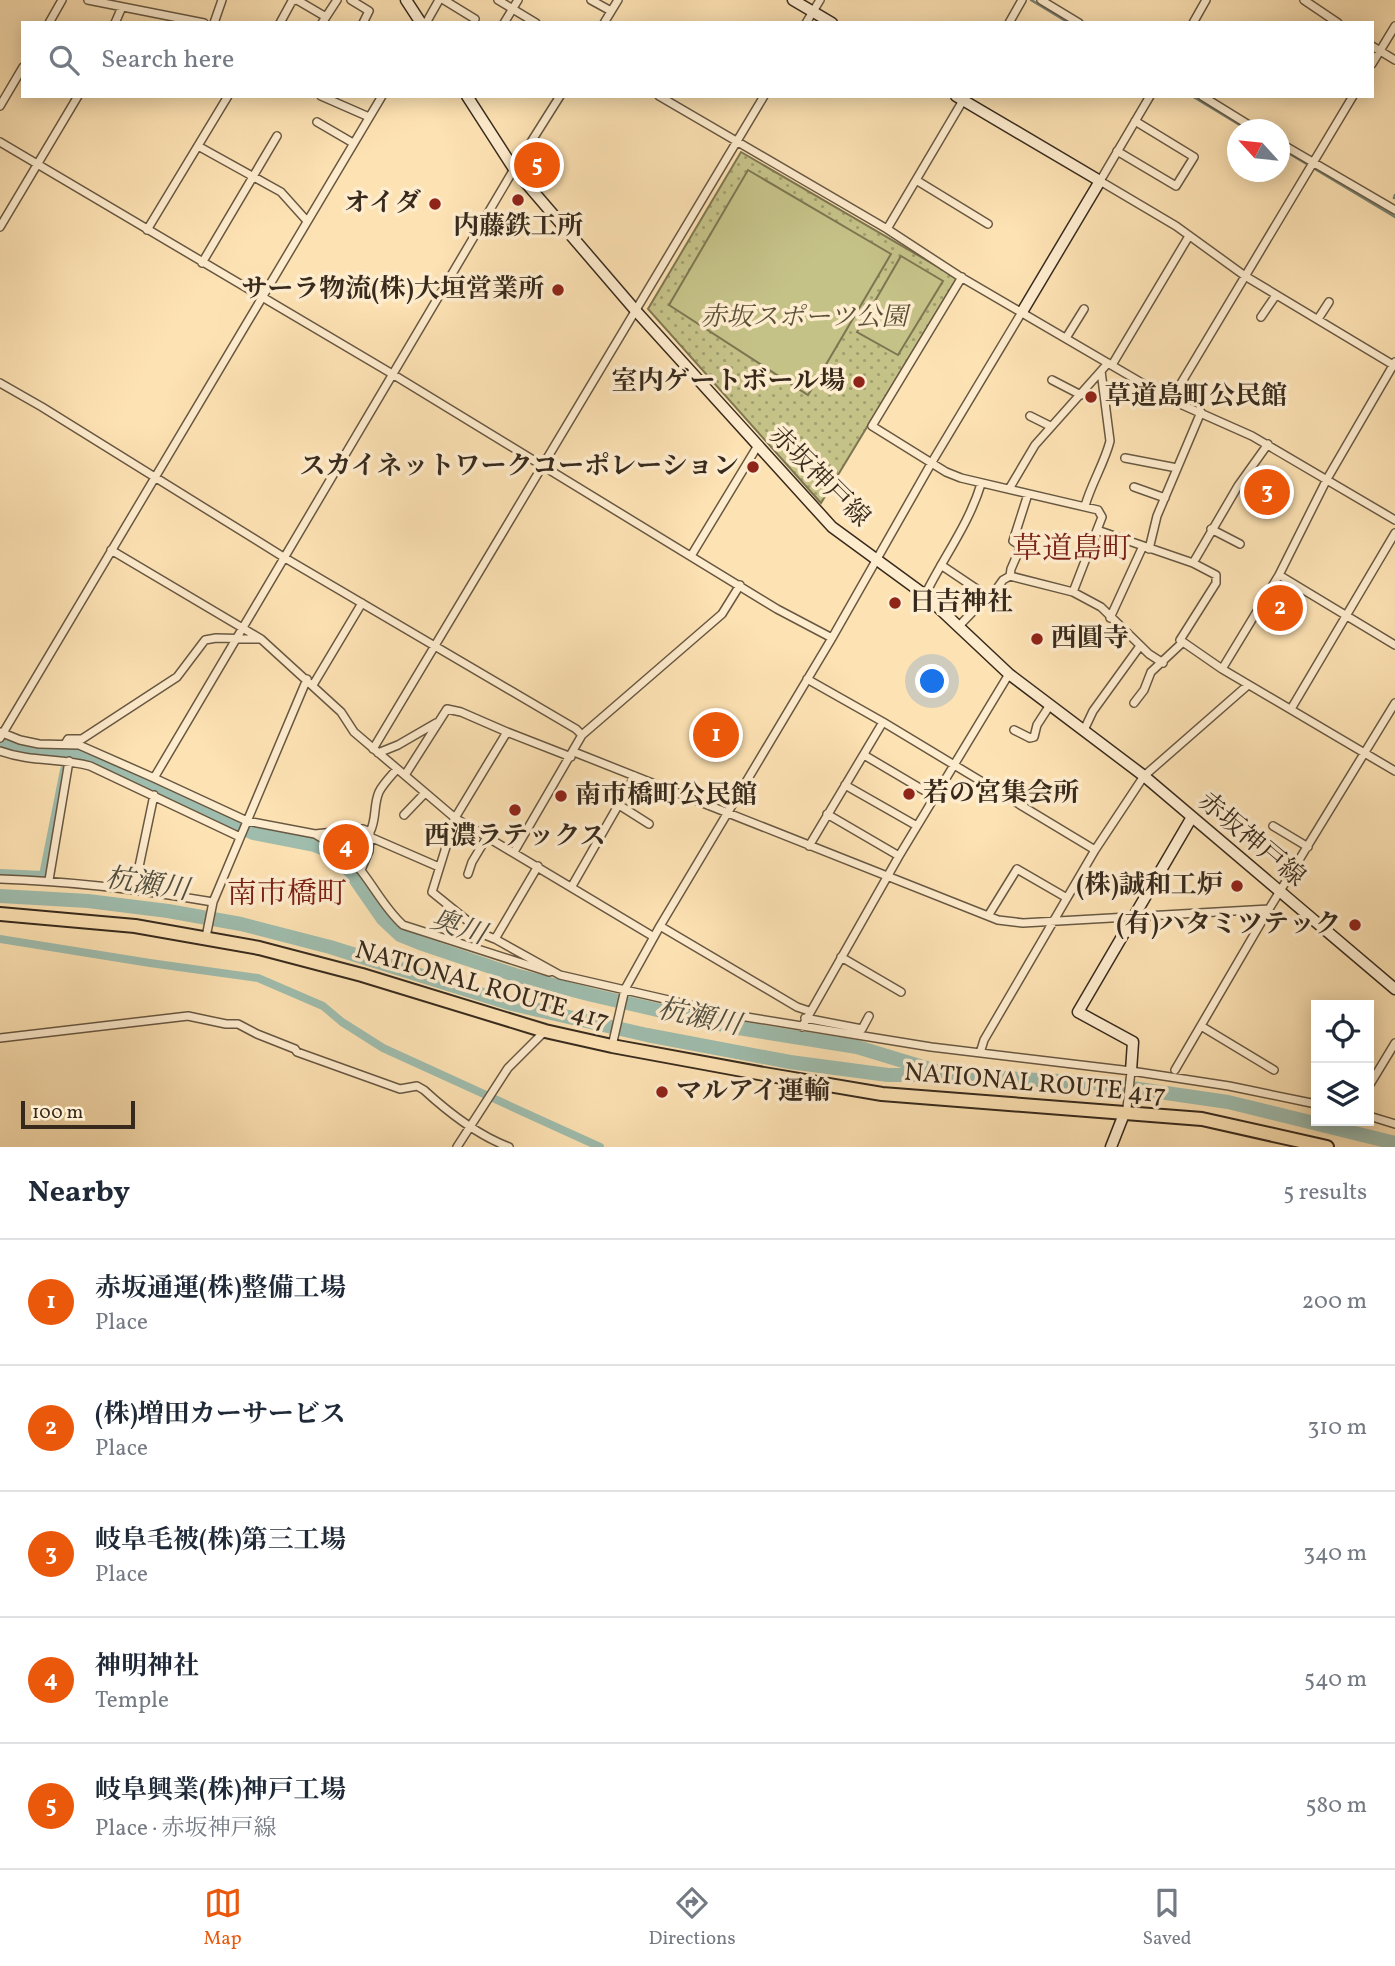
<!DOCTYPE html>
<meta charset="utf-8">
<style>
body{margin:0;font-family:Vollkorn,"Noto Serif JP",serif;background:#f2f2f3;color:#1f2937}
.controls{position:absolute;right:21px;bottom:21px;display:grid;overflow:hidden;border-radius:0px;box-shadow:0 4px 18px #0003}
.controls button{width:63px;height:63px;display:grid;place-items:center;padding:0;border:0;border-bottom:2px solid #e0e1e3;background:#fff;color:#1f2937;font:35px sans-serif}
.compass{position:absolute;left:1227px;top:119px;width:63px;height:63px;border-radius:50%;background:#fff;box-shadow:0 4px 18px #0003;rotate:297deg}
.scale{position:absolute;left:21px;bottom:18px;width:114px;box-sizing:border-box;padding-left:7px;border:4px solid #372a1d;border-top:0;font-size:19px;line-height:24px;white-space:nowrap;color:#372a1d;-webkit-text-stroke:5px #feecce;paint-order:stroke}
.you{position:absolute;left:933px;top:682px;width:24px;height:24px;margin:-18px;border:5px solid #fff;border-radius:50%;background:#1a73e8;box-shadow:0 0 0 10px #1a73e833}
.badge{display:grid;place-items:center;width:46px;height:46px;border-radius:50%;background:#ea580c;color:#fff;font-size:23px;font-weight:700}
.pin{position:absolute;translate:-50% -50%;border:4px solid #fff;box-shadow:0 2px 7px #0006}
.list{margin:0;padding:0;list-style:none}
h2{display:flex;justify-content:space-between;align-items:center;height:91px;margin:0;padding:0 28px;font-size:30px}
h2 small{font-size:23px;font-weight:400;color:#747a83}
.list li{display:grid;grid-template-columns:46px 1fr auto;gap:21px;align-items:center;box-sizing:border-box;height:126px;padding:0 28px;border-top:2px solid #e0e1e3}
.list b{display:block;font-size:26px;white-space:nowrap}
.list p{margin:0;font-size:23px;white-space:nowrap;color:#747a83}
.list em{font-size:23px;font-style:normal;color:#747a83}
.icon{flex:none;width:38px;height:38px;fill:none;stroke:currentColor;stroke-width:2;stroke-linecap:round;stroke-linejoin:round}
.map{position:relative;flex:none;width:1395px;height:1147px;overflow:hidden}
.search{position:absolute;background:#fff;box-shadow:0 4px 18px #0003;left:21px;right:21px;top:21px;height:77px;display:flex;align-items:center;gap:18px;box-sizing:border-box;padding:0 24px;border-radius:0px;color:#747a83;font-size:26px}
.sheet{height:721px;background:#fff}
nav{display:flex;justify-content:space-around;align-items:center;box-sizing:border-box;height:98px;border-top:2px solid #e0e1e3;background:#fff;font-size:19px;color:#747a83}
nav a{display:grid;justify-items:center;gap:4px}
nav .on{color:#ea580c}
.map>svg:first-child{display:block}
.green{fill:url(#green-dots);stroke:#7e7652;stroke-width:2}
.pitch{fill:#c5c288;stroke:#7e7652;stroke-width:2}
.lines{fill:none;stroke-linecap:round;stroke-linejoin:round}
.stream{stroke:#758274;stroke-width:2.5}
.canal{stroke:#9fbdae;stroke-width:8}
.river{stroke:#9fbdae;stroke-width:14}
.street-casing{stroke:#685842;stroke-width:10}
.secondary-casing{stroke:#372a1d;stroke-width:13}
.highway-casing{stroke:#372a1d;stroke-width:16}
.street{stroke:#feecce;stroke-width:7}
.secondary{stroke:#feecce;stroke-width:10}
.highway{stroke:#fde2b3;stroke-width:12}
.poi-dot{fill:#8f2418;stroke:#feecce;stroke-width:2.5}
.labels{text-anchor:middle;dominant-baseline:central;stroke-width:7;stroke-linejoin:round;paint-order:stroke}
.poi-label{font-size:26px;font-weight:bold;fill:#372a1d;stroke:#feecce;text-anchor:end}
.park-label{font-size:26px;font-style:italic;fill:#5a5038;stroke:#feecce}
.street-label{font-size:26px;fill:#372a1d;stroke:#feecce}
.water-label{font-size:28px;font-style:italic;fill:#514f41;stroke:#feecce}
.quarter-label{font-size:30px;fill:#7a1f14;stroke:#feecce}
</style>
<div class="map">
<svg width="1395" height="1147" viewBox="0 0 1395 1147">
<defs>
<pattern id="green-dots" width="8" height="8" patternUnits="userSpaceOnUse" patternTransform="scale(1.75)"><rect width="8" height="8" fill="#c5c288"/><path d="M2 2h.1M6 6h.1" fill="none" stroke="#a19e6f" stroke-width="1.8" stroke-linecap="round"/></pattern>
</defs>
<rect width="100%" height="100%" fill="#fde2b3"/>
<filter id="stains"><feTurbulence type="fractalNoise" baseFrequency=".00286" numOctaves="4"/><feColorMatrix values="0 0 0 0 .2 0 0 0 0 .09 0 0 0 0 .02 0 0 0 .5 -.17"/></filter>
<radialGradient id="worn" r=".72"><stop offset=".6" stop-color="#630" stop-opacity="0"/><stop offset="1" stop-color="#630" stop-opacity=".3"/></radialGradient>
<path class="green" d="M741,152L957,278L821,503L648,309Z"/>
<path class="pitch" d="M748,170L891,254L808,395L669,305Z
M901,256L943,281L898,355L857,332Z"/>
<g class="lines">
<path class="stream" d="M1031,0L1069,23
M1192,96L1248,130
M1280,148L1395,217
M1394,198L1395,195"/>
<path class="canal" d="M0,873L43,875L64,770
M0,939L150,963L258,978L323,1006L342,1022L383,1048L600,1147"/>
<path class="river" d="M0,742C32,757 67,752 101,761L253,833L314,845L330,851L347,867L383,919L400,935L420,943L515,975L592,995L732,1027L857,1047L936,1071
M0,896L88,901L168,911L241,924L330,947L512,1004L647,1035L790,1062L888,1075H947L1097,1083L1228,1102L1395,1143"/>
<g class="street-casing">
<path id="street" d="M88,0L204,23
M351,0L369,11L363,23
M444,0L475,19
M498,0L536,23
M591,0L611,11
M1041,0L1079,23
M1304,0L1338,23
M49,23L62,0
M115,23L122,7
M214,23L222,0
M280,23L292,1L297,0L326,17
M322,23L337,0
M426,23L439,0
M504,23L518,0
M604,23L618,0
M806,23L820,0
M1009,23L1022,0
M1193,23L1206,0
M1372,46L1395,60
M1372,64L1395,26
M321,96L369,117
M659,96L887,229L959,276L1171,400L1252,436L1395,520
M1150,96L1100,181L1176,226L1245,276L1395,366
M1202,96L1257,130
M0,106L23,67
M317,122L353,143
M0,142L389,372L777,609L832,638
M1280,143L1395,210
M198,146L281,192L307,221
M1117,151L1176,186L1194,157L1135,121
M916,180L988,224
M0,227L78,96
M887,229L965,97
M147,230L228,96
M202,263L277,136
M962,277L872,426L946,472L961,478L1098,510L1102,517L1073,592
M1261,317L1276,295
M1318,319L1329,302
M1066,338L1084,309
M1395,362L1327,479L1279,575L1395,645
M1112,365L1189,236
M1052,380L1081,395
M0,383L42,407L285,558L576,729L582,735
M1171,400L1353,96
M1030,416L1050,426
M1125,458L1177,468
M1134,487L1165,498
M1009,489L1035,445L1101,371
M1085,506C1091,484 1105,462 1110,441L1101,371L1108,363
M1211,529L1240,544
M1097,530L1193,563L1216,575V583L1180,640L1183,642
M1149,549L1157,516L1201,412
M111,550L261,639L341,712L354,732L455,818L654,937
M691,556L757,447
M1193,563L1238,486L1268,444
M941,565L990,598
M1010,576L1011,569L1021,546L1013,541L1028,494
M925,595C943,558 969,524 981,484
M1110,618L1143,546
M959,626L981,603L990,598L1003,580L1010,576L1073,592L1101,607L1149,654L1163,663
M1222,669L1279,575
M807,679L883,722L1095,850
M313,685L362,603
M1134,703L1144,690L1151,672L1183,642L1222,669L1395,771
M1291,709L1395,533
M1014,730L1030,738L1034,737L1037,725L1050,705
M1084,730L1093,711L1140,646
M0,732L20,740L39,744L79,745L154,778L514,169L560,96
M0,738L382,96
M65,744L68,739H82L177,677L205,640L216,638L259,639
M373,749L764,96
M0,751C30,762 60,758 90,766L240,837
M574,752L998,920L1023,923L1269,909
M378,753L398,745L436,723
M864,755L935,797
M405,775L447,709L461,712L507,732
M154,778L247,821L315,834
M845,785L917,826
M619,805L649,824
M827,814L899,856
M404,815L425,793
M1273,826L1308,847
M370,832C377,818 373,806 379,792C383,784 391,776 397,769
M370,837L439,867
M809,846L883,722
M514,852L582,735L722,614L740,585
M538,866L495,939L560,975L734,1015L931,1047L1131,1071L1229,1086L1316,1104
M361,870L369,851L370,832L363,829L315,834C333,845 349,855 362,872C376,890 386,910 403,925L549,972
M468,874L472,862L487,837
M0,879C72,881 142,890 213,902
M49,880L69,761
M136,881L154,795
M572,886L635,776
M988,916L1017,869L1067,898
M660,926L797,1007L809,1011
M206,937L213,902L307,679
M495,939L485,935L432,892L455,818L507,732L571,757
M841,957L901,992
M805,1018L862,1029L869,1016
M1201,1026L1274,1070
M802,1027L899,856L1009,674
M0,1038L188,1016L226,1024H238L257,1034L295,1049L297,1052L400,1089L417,1086L424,1090C449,1113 477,1135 509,1147
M612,1046L625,989L660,926L832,638L932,462L1022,312
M980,1053L984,1040L1095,850L1144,776L1248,685
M1175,1070L1269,909L1395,703
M1369,1086L1395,1043
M1124,1114L1127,1108L1131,1071
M1369,1116L1395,1124
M457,1147L508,1068L545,1031"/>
</g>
<g class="secondary-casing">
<path id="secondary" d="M406,0L421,23
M793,0L832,23
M467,96L514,169L636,311L832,527L925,595L1009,674L1144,776L1395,989
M956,96L1100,181L1022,312
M1131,1071L1133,1042L1078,1012L1192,817
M1111,1147L1124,1114"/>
</g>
<g class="highway-casing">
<path id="highway" d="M0,914L135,926L259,948L362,975L545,1031L612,1046L764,1074L882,1094L1202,1119L1327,1147"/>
</g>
<use href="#street" class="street"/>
<use href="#secondary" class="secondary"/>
<use href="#highway" class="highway"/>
</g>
<g class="poi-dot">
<circle cx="518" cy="200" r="7"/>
<circle cx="435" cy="204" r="7"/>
<circle cx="558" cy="290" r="7"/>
<circle cx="859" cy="382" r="7"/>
<circle cx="1091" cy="397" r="7"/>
<circle cx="753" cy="467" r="7"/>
<circle cx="895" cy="603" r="7"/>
<circle cx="1037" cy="639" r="7"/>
<circle cx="909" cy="794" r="7"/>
<circle cx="561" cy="796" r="7"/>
<circle cx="515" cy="810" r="7"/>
<circle cx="1237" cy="886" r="7"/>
<circle cx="1355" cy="925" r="7"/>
<circle cx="662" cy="1092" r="7"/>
</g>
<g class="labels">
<g class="poi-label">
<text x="421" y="204">オイダ</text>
<text x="518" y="227" text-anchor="middle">内藤鉄工所</text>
<text x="544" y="290">サーラ物流(株)大垣営業所</text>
<text x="845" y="382">室内ゲートボール場</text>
<text x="1105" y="397" text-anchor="start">草道島町公民館</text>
<text x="739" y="467">スカイネットワークコーポレーション</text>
<text x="909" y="603" text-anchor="start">日吉神社</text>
<text x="1051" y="639" text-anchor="start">西圓寺</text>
<text x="923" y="794" text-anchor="start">若の宮集会所</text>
<text x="575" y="796" text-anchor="start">南市橋町公民館</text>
<text x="515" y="837" text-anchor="middle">西濃ラテックス</text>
<text x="1223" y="886">(株)誠和工炉</text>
<text x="1341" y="925">(有)ハタミツテック</text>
<text x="676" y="1092" text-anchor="start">マルアイ運輸</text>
</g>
<g class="park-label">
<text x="804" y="318">赤坂スポーツ公園</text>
</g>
<g class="street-label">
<text transform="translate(819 477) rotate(45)">赤坂神戸線</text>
<text transform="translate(1251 840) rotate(40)">赤坂神戸線</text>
<text transform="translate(482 986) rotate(16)">NATIONAL ROUTE 417</text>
<text transform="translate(1035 1084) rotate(5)">NATIONAL ROUTE 417</text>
</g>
<g class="water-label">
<text transform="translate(147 885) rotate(9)">杭瀬川</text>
<text transform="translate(458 928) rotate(18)">奥川</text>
<text transform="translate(699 1018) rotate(12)">杭瀬川</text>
</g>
<g class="quarter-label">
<text x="1072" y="550">草道島町</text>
<text x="287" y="895">南市橋町</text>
</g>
</g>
<rect width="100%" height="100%" filter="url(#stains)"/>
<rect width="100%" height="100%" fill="url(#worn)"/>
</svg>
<div class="controls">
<button><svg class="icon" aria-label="locate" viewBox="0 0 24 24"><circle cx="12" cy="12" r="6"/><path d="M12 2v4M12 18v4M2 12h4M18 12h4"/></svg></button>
<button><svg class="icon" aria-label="layers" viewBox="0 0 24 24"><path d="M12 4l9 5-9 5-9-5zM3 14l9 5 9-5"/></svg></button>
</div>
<svg class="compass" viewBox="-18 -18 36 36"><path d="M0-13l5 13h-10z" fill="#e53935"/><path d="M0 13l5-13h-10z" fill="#747a83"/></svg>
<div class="scale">100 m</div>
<div class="you"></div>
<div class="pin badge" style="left:716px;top:735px">1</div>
<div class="pin badge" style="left:1280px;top:608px">2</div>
<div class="pin badge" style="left:1267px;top:492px">3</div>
<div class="pin badge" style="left:346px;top:847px">4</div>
<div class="pin badge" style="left:537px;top:165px">5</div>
<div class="search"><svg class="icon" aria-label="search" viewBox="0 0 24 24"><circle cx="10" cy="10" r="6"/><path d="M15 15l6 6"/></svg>Search here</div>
</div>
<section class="sheet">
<h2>Nearby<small>5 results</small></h2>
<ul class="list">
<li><span class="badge">1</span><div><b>赤坂通運(株)整備工場</b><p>Place</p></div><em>200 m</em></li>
<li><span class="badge">2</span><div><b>(株)増田カーサービス</b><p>Place</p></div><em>310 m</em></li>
<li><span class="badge">3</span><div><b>岐阜毛被(株)第三工場</b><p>Place</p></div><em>340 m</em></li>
<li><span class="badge">4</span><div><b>神明神社</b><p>Temple</p></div><em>540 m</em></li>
<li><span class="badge">5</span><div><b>岐阜興業(株)神戸工場</b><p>Place · 赤坂神戸線</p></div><em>580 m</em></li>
</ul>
</section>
<nav>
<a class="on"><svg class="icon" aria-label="map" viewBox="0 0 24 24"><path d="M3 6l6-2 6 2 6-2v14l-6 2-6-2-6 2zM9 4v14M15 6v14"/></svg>Map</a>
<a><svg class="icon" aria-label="directions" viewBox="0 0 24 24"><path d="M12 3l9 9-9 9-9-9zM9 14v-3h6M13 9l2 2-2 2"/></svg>Directions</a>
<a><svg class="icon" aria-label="saved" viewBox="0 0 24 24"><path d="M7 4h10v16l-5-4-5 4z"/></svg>Saved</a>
</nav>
